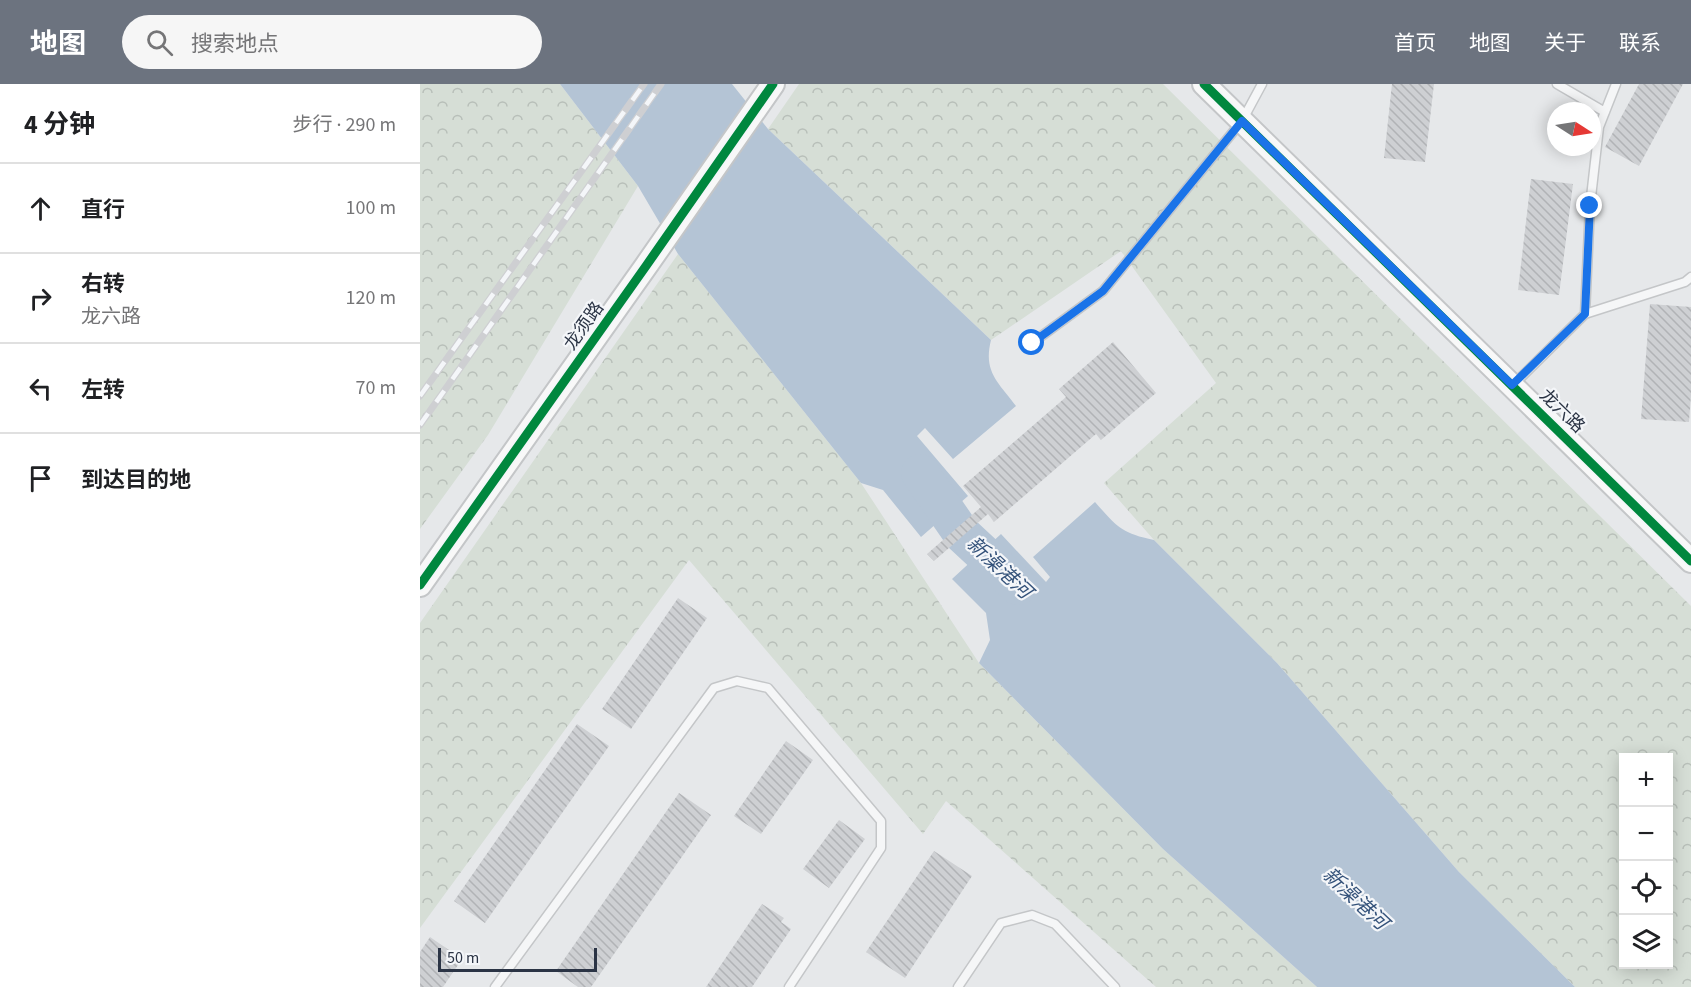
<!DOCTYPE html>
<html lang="zh">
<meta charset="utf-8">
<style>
body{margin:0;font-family:"Source Sans 3","Noto Sans SC",sans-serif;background:#f6f6f6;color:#202124}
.controls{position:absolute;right:18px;bottom:18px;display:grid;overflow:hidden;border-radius:0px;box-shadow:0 3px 15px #0003}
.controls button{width:54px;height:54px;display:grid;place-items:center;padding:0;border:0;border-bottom:2px solid #e0e0e0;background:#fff;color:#202124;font:30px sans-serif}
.compass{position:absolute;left:1127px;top:18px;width:54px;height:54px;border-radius:50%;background:#fff;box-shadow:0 3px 15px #0003;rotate:102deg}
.scale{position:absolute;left:18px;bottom:15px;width:159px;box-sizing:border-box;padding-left:6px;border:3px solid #2b3445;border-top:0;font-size:16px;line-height:21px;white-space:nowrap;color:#2b3445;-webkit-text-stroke:4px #f4f6f9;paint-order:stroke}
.stop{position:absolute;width:18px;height:18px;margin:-14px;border:4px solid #1a73e8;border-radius:50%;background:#fff}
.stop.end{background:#1a73e8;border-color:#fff;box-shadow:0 2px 6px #0008}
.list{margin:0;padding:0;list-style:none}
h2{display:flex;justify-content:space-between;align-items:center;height:78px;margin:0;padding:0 24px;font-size:26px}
h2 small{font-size:20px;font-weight:400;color:#757577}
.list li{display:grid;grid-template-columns:39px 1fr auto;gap:18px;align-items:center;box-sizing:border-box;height:90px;padding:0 24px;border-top:2px solid #e0e0e0}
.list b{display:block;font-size:22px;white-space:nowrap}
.list p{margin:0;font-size:20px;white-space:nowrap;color:#757577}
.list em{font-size:20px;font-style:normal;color:#757577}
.icon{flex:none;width:33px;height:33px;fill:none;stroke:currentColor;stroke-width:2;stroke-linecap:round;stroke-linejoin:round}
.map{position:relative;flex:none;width:1271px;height:903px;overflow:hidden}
header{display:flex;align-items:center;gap:36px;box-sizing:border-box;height:84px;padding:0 30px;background:#6c737f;color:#fff}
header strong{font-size:28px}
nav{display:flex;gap:33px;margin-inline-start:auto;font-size:21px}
.search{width:420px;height:54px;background:#f6f6f6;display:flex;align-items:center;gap:15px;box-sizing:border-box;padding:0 21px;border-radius:33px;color:#757577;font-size:22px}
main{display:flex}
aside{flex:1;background:#fff}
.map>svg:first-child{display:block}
.forest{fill:url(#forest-crowns);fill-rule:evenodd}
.water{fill:#b4c4d5}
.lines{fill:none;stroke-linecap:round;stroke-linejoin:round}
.river{stroke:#b4c4d5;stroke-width:38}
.building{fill:url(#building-back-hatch)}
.lane-casing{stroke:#c4c6c8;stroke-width:11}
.secondary-casing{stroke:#c4c6c8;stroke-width:26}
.lane{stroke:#f5f6f7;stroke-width:8}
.secondary{stroke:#f8f8f8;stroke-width:22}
.rail-casing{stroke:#cecfd2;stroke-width:7}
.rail{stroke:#f4f6f9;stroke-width:4.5;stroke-dasharray:14;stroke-linecap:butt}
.cycleway-casing{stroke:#f4f6f9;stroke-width:13}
.cycleway{stroke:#00873e;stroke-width:9}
.route{stroke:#1a73e8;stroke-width:8}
.labels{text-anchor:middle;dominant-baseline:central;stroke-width:4.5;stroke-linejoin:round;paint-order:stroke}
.street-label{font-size:18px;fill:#2b3445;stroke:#f4f6f9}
.water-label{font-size:20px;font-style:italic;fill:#34527a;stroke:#f4f6f9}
</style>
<header>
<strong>地图</strong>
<div class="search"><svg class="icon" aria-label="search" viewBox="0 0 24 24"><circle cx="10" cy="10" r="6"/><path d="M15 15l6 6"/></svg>搜索地点</div>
<nav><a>首页</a><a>地图</a><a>关于</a><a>联系</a></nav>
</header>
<main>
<aside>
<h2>4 分钟<small>步行 · 290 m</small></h2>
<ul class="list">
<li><svg class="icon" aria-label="ahead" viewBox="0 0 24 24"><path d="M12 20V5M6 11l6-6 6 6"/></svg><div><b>直行</b></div><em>100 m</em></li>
<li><svg class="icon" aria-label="right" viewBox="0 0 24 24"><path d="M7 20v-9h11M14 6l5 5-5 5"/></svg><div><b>右转</b><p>龙六路</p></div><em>120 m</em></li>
<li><svg class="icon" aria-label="left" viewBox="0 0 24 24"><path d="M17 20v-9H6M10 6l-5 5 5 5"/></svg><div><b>左转</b></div><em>70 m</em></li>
<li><svg class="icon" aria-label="arrive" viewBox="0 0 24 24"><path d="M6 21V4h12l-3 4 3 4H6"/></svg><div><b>到达目的地</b></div></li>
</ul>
</aside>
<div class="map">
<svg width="1271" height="903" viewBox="0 0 1271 903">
<defs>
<pattern id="forest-crowns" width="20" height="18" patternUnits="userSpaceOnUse" patternTransform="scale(1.5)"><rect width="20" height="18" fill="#d6ded6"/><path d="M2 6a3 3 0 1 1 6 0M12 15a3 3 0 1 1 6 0" fill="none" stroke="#b8bfb9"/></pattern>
<pattern id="building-back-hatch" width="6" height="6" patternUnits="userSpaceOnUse" patternTransform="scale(1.5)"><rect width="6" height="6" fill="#ced0d3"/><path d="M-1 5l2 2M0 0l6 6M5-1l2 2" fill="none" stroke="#b1b3b6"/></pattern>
</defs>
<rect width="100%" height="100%" fill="#e6e8ea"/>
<path class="forest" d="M0,0H140L218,102L68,351L0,445Z
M379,0H743L1271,522V903H1155L1039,788L857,579L734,456L684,399L796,299L701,167L571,256L348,45ZM1204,674H1248V880H1204Z
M258,170L441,399L559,579L743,765L897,903H736L526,717L503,750L269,476L0,844V539Z"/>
<path class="water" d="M140,0H312L348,45L571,256C563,288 578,298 596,322L533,375L505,344L497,352L548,412L501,453L463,406L441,399L258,170L218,102Z
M675,418C697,443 701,449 734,456L857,579L1039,788L1155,903H897L743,765L559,579L570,556L566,529L532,495L581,450L626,498L630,493L613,473Z"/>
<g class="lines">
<path class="river" d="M500,389L542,450L598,502"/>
</g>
<path class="building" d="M972,0H1014L1005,78L964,74Z
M1219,0H1263L1219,82L1185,63Z
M1111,95L1153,100L1139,211L1098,206Z
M1230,220L1271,223V311L1269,338L1221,335Z
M693,258L736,309L681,356L676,350L574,438L568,430L514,477L507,470L561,423L543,402L646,313L639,305Z
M258,514L287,534L211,645L182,625Z
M157,640L189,662L65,839L34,817Z
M366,657L393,676L341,750L314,732Z
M259,709L291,731L171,903H158L136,887Z
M419,736L445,755L409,804L383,785Z
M514,767L552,792L485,894L446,868Z
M342,820L364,834L361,838L371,845L332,903H286Z
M10,853L42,875L23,903H0V868Z"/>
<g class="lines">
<g class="lane-casing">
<path id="lane" d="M1137,0L1185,28
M1165,230L1170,122L1179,43L1196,0
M612,259L683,207L822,37L842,0
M1093,301L1165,230L1265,198L1271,193
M75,903L294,604L317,597L348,604L461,737V764L369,903
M538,903L581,839L612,831L635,840L695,903"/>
</g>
<g class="secondary-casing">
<path id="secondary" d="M784,0L1271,477
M0,501L226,182L353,0"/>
</g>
<use href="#lane" class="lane"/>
<use href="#secondary" class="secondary"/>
<g class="rail-casing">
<path id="rail" d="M0,312L224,0
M0,341L241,0"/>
</g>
<use href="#rail" class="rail"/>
<g class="cycleway-casing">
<path id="cycleway" d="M784,0L1271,477
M0,501L226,182L353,0"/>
</g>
<use href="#cycleway" class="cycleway"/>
</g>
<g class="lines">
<path class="route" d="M612,259L683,207L822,37L1092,301L1165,230L1170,122"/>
</g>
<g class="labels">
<g class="street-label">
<text transform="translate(164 242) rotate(-55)">龙须路</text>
<text transform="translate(1142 327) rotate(44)">龙六路</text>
</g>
<g class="water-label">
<text transform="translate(579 484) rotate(43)">新澡港河</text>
<text transform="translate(935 815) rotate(43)">新澡港河</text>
</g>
</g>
</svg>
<div class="controls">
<button>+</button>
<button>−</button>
<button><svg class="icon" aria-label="locate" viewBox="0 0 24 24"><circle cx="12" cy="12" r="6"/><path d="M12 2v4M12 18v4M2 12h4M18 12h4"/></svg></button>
<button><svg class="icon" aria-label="layers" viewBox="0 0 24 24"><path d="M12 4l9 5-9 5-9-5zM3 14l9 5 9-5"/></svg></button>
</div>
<svg class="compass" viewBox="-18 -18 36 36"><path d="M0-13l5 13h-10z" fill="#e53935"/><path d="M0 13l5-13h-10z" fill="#757577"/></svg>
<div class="scale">50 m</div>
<div class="stop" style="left:612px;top:259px"></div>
<div class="stop end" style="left:1170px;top:122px"></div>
</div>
</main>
